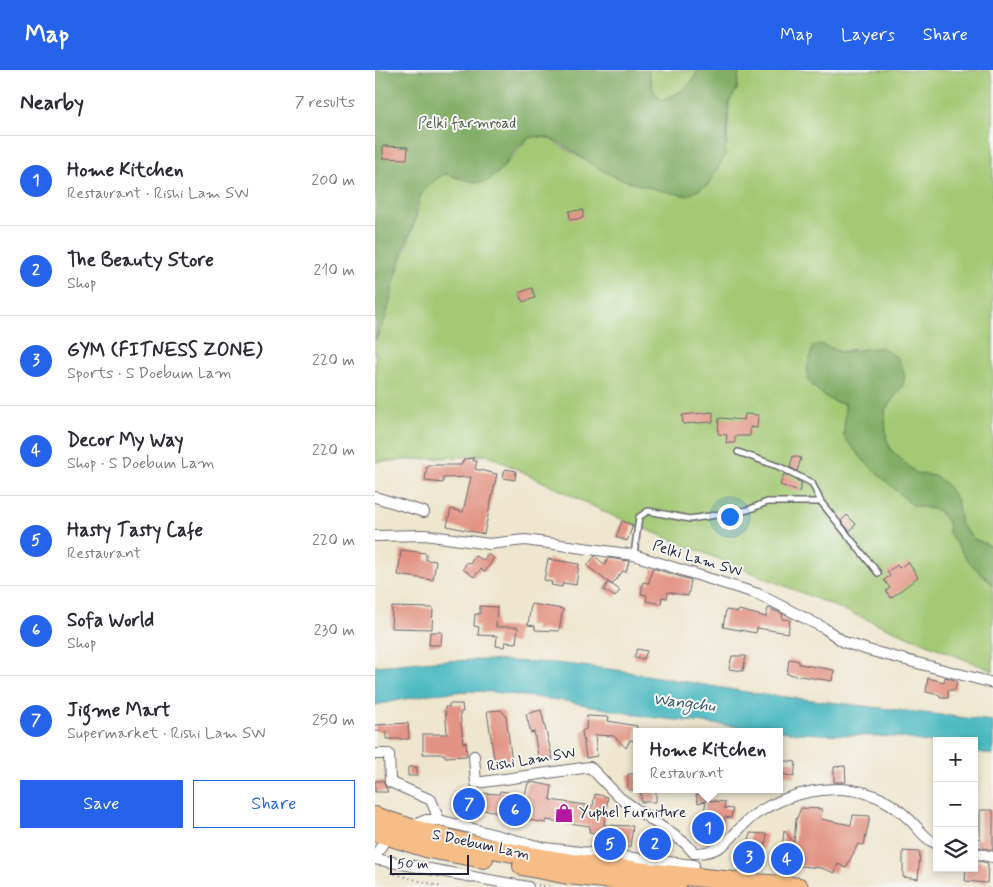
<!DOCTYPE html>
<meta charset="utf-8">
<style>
body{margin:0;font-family:Mynerve,sans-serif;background:#f2f2f3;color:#2b2b33}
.controls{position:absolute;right:15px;bottom:15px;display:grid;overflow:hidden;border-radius:0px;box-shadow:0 2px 8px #0003}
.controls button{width:45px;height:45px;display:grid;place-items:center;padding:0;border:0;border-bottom:1px solid #e1e1e2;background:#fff;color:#2b2b33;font:25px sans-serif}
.scale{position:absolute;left:15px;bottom:12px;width:79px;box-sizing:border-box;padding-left:5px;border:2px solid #22223b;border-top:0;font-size:14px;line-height:18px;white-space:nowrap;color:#22223b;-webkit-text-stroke:4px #f6f6f2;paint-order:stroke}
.you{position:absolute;left:354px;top:446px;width:18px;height:18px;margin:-12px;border:4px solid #fff;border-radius:50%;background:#1a73e8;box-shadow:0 0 0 8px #1a73e833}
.badge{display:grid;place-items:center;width:32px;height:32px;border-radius:50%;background:#2563eb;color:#fff;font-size:16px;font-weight:700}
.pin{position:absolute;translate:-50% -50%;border:2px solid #fff;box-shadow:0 1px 5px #0006}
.popup{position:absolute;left:258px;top:658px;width:150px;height:65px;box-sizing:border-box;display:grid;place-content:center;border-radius:0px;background:#fff;filter:drop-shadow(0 1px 4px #0005);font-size:16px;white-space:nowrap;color:#7c7c81}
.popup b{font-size:19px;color:#2b2b33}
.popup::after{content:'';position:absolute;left:50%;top:100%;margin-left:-10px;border:10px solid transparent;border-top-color:#fff}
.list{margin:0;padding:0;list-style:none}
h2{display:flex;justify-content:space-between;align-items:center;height:65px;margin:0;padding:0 20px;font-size:21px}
h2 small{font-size:16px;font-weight:400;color:#7c7c81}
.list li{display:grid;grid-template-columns:32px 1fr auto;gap:15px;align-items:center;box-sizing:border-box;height:90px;padding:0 20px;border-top:1px solid #e1e1e2}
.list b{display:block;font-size:19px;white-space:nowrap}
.list p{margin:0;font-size:16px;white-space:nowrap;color:#7c7c81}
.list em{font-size:16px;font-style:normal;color:#7c7c81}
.actions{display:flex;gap:10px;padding:15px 20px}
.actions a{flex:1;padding:11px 0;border:1px solid #2563eb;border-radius:0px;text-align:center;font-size:18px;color:#2563eb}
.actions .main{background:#2563eb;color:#fff}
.icon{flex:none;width:28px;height:28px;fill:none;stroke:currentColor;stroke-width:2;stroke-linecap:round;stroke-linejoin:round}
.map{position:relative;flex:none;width:618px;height:817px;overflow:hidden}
header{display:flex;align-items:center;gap:30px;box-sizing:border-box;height:70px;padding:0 25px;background:#2563eb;color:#fff}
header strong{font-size:24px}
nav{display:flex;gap:28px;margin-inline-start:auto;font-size:18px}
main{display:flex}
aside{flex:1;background:#fff}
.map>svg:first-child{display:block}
.green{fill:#a3c974;stroke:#627658}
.forest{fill:#82ad66;stroke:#526850}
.water{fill:#4bbac1;stroke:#366e7e}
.building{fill:#e29383}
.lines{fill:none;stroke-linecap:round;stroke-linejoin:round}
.lane-casing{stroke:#69676e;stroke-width:8}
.street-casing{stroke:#69676e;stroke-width:12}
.highway-casing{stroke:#69676e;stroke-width:20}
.path{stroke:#69676e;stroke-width:2;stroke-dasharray:1 4;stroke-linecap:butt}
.lane{stroke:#fff;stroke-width:5}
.street{stroke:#fff;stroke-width:10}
.highway{stroke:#f6be86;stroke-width:18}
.labels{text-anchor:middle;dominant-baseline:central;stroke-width:4;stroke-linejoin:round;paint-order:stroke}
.park-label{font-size:15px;fill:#4f5c4f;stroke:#f6f6f2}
.street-label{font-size:15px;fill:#22223b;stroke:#f6f6f2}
.poi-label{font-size:15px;fill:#22223b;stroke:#f6f6f2;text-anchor:start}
.water-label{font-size:16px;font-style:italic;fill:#30576a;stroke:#f6f6f2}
</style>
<header>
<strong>Map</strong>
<nav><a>Map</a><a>Layers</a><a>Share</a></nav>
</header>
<main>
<aside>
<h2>Nearby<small>7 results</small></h2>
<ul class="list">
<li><span class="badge">1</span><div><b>Home Kitchen</b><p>Restaurant · Rishi Lam SW</p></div><em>200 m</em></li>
<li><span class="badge">2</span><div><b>The Beauty Store</b><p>Shop</p></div><em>210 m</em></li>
<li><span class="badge">3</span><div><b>GYM (FITNESS ZONE)</b><p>Sports · S Doebum Lam</p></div><em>220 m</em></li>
<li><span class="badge">4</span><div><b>Decor My Way</b><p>Shop · S Doebum Lam</p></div><em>220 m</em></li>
<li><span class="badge">5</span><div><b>Hasty Tasty Cafe</b><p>Restaurant</p></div><em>220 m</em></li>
<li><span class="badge">6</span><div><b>Sofa World</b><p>Shop</p></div><em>230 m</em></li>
<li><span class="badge">7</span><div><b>Jigme Mart</b><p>Supermarket · Rishi Lam SW</p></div><em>250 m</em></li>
</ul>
<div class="actions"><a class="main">Save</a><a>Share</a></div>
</aside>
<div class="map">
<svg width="618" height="817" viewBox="0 0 618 817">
<rect width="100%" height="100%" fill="#f6f6f2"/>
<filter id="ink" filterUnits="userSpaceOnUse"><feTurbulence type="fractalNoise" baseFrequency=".02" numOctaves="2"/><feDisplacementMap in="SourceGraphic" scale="10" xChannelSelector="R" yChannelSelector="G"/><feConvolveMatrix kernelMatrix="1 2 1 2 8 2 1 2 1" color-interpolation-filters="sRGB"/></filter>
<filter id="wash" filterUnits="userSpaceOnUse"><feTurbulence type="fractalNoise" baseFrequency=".0096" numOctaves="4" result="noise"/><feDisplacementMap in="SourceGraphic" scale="20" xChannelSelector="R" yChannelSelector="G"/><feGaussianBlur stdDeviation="1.12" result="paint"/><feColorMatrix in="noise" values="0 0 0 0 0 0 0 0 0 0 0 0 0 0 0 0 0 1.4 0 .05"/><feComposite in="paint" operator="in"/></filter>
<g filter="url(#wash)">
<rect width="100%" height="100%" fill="#eee6ce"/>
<path class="green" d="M273,0H323C316,17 304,24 287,30L278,21Z
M364,0H614L618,11V477L599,469L586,455L582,430L559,406L541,403L516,380L511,368L510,340L528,315L479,279L466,282L444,274L437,315C446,322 458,335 470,333L469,367L537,435L563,440L573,452L574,463L593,491L618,515V601L236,445L113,385L0,392V271L12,244L19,211L40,152L44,129L49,119L66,105L72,104L83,108L123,103L155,66L173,68L211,91L352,75L354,32L362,19Z"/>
<path class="forest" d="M0,0H273L278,20L287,30C304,24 316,17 323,0H364L362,19L354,32L350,86L333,115L312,126C283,120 251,114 225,99C207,90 191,74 173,68C144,58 135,96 116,109C99,121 75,98 66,106C61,109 52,116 49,120C41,130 44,142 39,153C26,181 19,212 12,243C10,252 3,262 0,271Z
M444,274L466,282L506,277L523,288L530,305L528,315L510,340L511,368L516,380L541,403L559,406L570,413L582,430L586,455L599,469L618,477V515L593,491L574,463L573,452L563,440L537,435L488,390L469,367L470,333C457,335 441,320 433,310L432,299L438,276Z"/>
<path class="water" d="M111,590L181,593L242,600L377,623L618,651V685L599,681V671H562V674L523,667L423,663L273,647L190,631L119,622L93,621L55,624L0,635V596L59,591Z"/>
<g id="blocks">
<path class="building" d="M8,76L33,77L32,89L8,88Z
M208,140V148L195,150L194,141Z
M157,218L160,228L148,232L144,223Z
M338,342V352L308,354L307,345Z
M370,344L383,345L382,358L375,357V366H360V373H351L352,365L343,364L344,348L369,350Z
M418,386L426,388L422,401L415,397Z
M99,388L98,391H102L100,399L122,404L109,464L72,456L76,439L88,442L96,407L68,408V413L50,411L52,395H86L89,389Z
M130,399L141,401L140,410L128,408Z
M409,404L427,413L424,422L405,415Z
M472,445L481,454L475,461L466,451Z
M247,451L258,455L252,471L241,467Z
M26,480L51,483V490L61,491L58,510L23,505Z
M112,484L119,488L110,502L106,499L99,507L88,499L92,492L95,494L100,486L109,490Z
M220,486L230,495L233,488L254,491L251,502L248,501L237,515L212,496Z
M173,489L204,494L201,515L188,513L187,517L176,515L177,512L169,510Z
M533,492L543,507L516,528L511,521L515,518L509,510L515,506L512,502L522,495L524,498Z
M277,498L316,510L313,526L293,522L292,528L287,527L286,534L271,531L272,525L266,524L268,512L274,513Z
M233,512L245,520L240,527L229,520Z
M156,534L188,539L184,561L160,560V556L153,555Z
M105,536L122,537L121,557H143L141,573L130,572L129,577L121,576L122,566L103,565L104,557L99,556L100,544H105Z
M17,537L58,538L57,559L16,558Z
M393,538L408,544L407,549L415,550L413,563L382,558L381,563L348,557L351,540L363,542L364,540L391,547Z
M55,562H67L66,575H54Z
M262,579L272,581L269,589L259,588Z
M357,586H371L368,601L354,599Z
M414,589L424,591V594L459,600L457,611L412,604Z
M570,607L582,611L580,620H573V628H565V625L551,622L553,608L569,612Z
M74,634H87L88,642H85L88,673L91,672L92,686L70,687V684H48V664H72L70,637H74Z
M126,640L131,646L137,693L120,695L112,641Z
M166,640L178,690L164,692L159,662L156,663L151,644Z
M212,646L234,647L233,651L262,656L260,671L255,670L251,678L239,666L220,665L222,686L211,688L207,661L211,659Z
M33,653L34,669H12V662L0,661V655Z
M404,690L421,692L419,707L404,703Z
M470,696L471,712H459V697Z
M33,697H42V706H33Z
M253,704H262V720H253Z
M0,711H8L13,722H0Z
M156,712L177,716L175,730L218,736L220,724L233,727L229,755L258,756L255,777L231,776L233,765L214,762L215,756L171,750V753L121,744V741L85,739L87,722L124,724L125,721L150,725L153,713Z
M266,719H281V732H266Z
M329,724L331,731L323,733L321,725Z
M331,730L350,732L349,738L358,739L356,748L350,747L347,766L326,764Z
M426,738L447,739L446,749L476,755L478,745L495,746L489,775L483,774L471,798L463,794L460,803L446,798L406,794L409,760L419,773L421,750Z
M605,740H618V780L599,776L600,768L605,769Z
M375,763L392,764L386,796L371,795Z
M528,781L545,782L543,809L528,807Z
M599,790L613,793L612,813L590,811L591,798H599Z"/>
</g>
</g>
<g filter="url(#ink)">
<use href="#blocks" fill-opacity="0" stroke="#69676e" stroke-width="1"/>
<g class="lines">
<g class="lane-casing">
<path id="lane" d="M363,382L405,397L437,413L446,432L503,503
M259,485L264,447L273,441L315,449L373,440L392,432H446"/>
</g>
<g class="street-casing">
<path id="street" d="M0,427L49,442
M0,466L50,465L114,474L150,470L259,485L383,524L449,558L469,572L493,580L618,613
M0,684H14L15,712L56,730L64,750
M99,686L101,713L215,697L245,728L310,773L319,783
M34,757L51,750H64L170,778L319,795
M319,783C354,784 358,758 384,742C413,723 457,713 491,723C509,728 524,739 536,751C545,760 550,769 562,774
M599,783L618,787
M0,787L12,766
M0,789L153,817"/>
</g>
<g class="highway-casing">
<path id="highway" d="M0,746C135,795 282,803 424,817
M0,762L54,779L109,789
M147,796L193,805L302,817"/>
</g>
<path class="path" d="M16,802V803L67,817
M163,815L176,817"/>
<use href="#lane" class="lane"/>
<use href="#street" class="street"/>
<use href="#highway" class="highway"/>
</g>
</g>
<defs>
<g id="shop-bare" transform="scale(1.5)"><path d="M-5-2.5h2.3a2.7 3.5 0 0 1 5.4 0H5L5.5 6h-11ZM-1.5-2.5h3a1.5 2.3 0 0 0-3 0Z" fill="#b5179e" stroke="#f6f6f2" stroke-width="2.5" paint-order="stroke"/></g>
</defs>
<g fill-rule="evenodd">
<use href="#shop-bare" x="189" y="743"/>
</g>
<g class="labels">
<g class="park-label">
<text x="92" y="54">Pelki farmroad</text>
</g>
<g class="street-label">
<text transform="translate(322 489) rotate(17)">Pelki Lam SW</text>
<text transform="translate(156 690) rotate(-9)">Rishi Lam SW</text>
<text transform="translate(106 775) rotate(12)">S Doebum Lam</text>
</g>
<g class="poi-label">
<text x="204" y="743">Yuphel Furniture</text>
</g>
<g class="water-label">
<text transform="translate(309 633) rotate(7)">Wangchu</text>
</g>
</g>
</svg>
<div class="controls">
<button>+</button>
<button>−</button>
<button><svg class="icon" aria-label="layers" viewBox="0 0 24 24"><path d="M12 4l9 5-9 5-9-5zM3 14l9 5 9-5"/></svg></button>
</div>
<div class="scale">50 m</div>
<div class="you"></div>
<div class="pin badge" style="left:333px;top:758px">1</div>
<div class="popup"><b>Home Kitchen</b>Restaurant</div>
<div class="pin badge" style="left:280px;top:774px">2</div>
<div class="pin badge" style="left:374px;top:787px">3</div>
<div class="pin badge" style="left:412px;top:789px">4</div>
<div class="pin badge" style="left:235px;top:774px">5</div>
<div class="pin badge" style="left:140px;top:740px">6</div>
<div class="pin badge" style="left:94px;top:734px">7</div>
</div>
</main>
